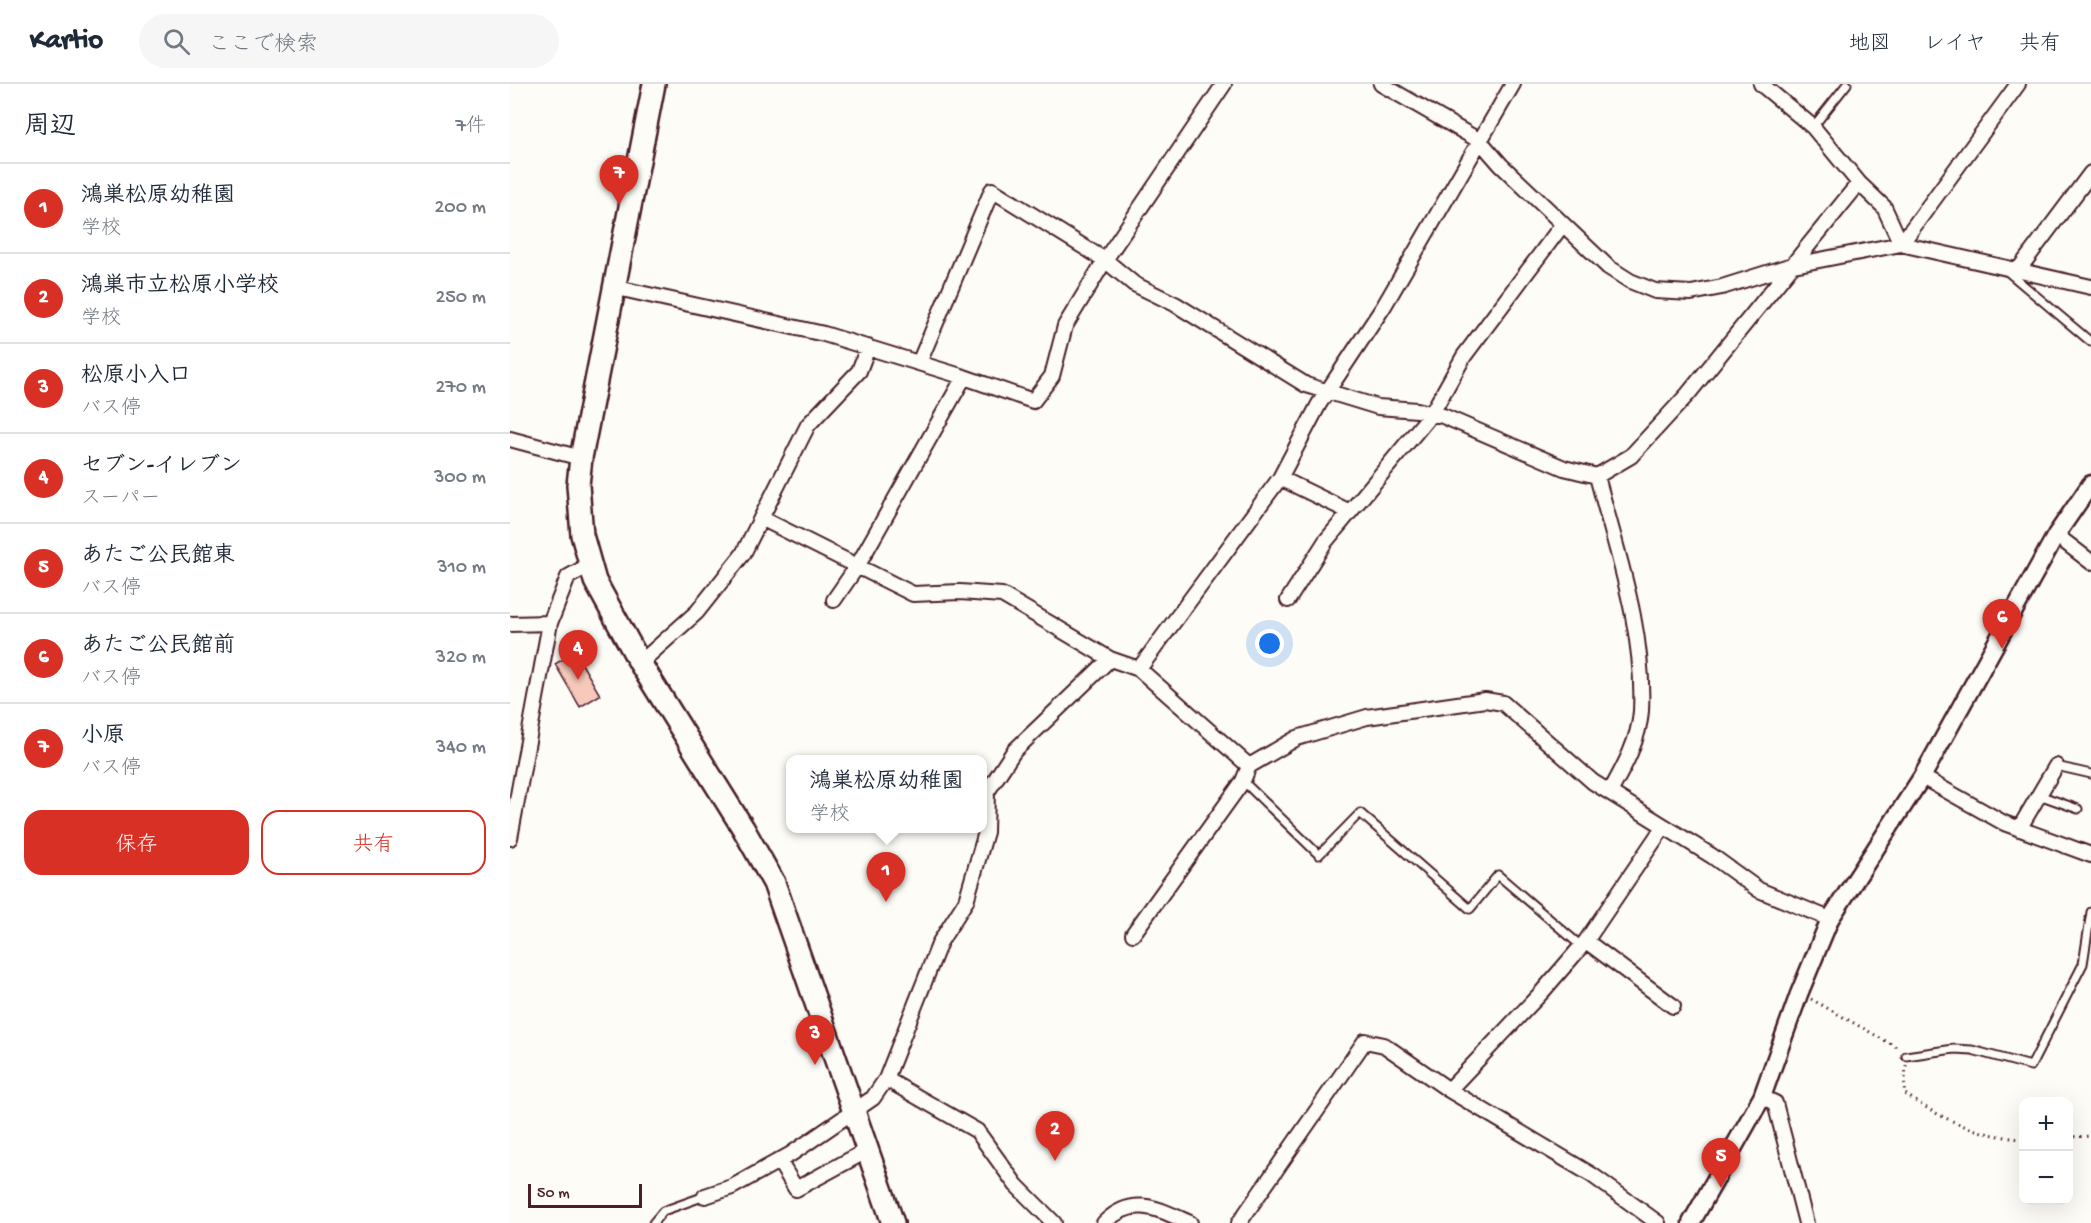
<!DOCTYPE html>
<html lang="ja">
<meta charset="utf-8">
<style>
body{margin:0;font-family:"Gochi Hand","Klee One",sans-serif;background:#f6f6f7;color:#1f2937}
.controls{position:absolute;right:18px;bottom:18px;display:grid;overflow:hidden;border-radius:12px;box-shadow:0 6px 24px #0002}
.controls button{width:54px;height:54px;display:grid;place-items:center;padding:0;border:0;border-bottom:2px solid #e0e1e3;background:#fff;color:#1f2937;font:30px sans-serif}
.scale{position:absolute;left:18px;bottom:15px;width:114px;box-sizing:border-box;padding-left:6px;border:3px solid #4a1f2b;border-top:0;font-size:16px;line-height:21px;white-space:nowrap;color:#4a1f2b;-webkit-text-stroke:4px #fdfcf7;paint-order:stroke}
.you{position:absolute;left:760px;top:560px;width:21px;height:21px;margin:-15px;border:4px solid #fff;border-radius:50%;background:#1a73e8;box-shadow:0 0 0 9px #1a73e833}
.badge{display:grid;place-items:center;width:39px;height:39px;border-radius:50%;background:#d93025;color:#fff;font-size:20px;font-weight:700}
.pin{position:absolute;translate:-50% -50px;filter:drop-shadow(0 2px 3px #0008)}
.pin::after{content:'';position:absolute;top:32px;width:21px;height:18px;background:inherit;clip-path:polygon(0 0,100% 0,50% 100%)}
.popup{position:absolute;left:276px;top:671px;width:201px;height:78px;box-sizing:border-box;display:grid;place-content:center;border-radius:12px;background:#fff;filter:drop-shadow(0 2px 4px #0005);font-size:20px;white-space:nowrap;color:#747a83}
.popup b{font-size:22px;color:#1f2937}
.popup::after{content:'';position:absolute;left:50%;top:100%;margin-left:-12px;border:12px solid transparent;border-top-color:#fff}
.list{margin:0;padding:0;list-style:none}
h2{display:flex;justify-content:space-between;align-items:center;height:78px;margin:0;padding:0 24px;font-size:26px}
h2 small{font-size:20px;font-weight:400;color:#747a83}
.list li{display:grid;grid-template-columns:39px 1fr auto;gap:18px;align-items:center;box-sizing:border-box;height:90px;padding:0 24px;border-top:2px solid #e0e1e3}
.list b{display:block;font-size:22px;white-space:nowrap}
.list p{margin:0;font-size:20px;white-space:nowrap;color:#747a83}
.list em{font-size:20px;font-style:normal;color:#747a83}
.actions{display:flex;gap:12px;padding:18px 24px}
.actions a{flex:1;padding:14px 0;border:2px solid #d93025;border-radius:18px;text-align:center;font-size:21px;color:#d93025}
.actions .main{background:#d93025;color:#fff}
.icon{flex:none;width:33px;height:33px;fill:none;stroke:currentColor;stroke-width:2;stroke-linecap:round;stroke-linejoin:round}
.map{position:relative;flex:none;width:1581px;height:1139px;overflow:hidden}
header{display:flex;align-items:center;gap:36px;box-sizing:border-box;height:84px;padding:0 30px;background:#fff;border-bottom:2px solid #e0e1e3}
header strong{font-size:28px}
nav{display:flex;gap:33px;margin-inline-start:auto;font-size:21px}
.search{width:420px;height:54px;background:#f6f6f7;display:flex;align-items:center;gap:15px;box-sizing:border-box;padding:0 21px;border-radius:33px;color:#747a83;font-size:22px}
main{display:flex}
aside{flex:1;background:#fff}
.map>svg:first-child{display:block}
.building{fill:#f7c9bb;stroke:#4a1f2b;stroke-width:1.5}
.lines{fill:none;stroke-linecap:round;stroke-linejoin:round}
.service-casing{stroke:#4a1f2b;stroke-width:11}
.minor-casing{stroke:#4a1f2b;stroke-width:18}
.tertiary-casing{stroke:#4a1f2b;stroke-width:21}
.primary-casing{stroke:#4a1f2b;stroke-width:26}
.path{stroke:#4a1f2b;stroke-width:3;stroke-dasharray:1.5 4.5;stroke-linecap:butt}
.service{stroke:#fdfcf7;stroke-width:7}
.minor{stroke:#fdfcf7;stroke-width:14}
.tertiary{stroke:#fdfcf7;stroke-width:16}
.primary{stroke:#fdfcf7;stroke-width:21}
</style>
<header>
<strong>Kartio</strong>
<div class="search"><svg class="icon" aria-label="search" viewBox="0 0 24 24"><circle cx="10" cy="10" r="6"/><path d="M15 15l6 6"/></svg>ここで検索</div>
<nav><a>地図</a><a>レイヤ</a><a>共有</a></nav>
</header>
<main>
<aside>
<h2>周辺<small>7件</small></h2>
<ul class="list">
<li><span class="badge">1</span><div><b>鴻巣松原幼稚園</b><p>学校</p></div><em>200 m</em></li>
<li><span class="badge">2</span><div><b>鴻巣市立松原小学校</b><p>学校</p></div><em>250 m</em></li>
<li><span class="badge">3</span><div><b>松原小入口</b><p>バス停</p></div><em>270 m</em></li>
<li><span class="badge">4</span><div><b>セブン-イレブン</b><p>スーパー</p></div><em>300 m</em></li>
<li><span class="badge">5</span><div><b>あたご公民館東</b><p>バス停</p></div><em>310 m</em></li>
<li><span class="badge">6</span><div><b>あたご公民館前</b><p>バス停</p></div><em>320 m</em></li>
<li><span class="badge">7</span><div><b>小原</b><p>バス停</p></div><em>340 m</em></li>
</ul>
<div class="actions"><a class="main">保存</a><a>共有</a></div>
</aside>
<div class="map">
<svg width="1581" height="1139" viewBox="0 0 1581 1139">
<rect width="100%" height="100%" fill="#fdfcf7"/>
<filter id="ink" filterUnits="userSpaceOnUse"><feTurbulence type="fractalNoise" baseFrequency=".0167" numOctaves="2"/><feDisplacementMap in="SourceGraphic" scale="12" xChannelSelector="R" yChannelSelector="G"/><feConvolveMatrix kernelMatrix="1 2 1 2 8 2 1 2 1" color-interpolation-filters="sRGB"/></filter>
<g filter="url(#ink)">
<path class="building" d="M65,568L90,611L70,623L45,580Z"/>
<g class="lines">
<g class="service-casing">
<path id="service" d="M1303,43L1337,0
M1498,188L1581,258
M1546,682L1581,690
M733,697L809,771L850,729L960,825L988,791L1071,862
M1529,711L1568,725
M1396,972L1444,965L1462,966L1521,982L1573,880L1581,828
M143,1139L153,1127L195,1112"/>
</g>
<g class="minor-casing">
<path id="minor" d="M871,0L970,57L991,81L1098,183L1120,197L1145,207L1181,209L1212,203L1279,182L1391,160L1581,203
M1251,0L1303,43L1349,99L1374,123L1391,160
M1391,160L1508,0
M1509,185L1581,89
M103,203L314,250L454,293L523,317L542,292L555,242L595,176L714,0
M409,279L482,106L595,176L624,200L665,220L796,301L868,323L907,326L933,332L1054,384L1087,392L1121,372L1178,310L1349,99
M0,355L71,374
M1087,392C1107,469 1135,547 1131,627C1129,656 1114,683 1100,708
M770,394L840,428
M251,434L403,510L450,508L492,511L600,575L629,585L770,394L809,320L874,222L1003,0
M1546,451L1581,478
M324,516L348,481L454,293
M778,516L815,458L922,329L954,272L1053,140
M0,540L40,539
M130,579L187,528L233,470L298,341L349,287L358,263
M739,682L787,654L857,633L975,616L993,619L1083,698L1202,772L1249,806L1320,835
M1412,693L1494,739L1581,771
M1509,745L1546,682
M0,754L40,539L58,493L81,480
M623,850L733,697L739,682L629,585
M1076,857L1163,922
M376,995L467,1047L506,1101L544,1139
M939,1006L1032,908L1076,857L1154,742
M1252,1013L1265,1019L1296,1139
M269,1077L286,1105L358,1066
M195,1112L222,1103L281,1070L363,1014L376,995L430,858L456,817L476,748L477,708L504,667L600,575
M594,1139C623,1110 648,1125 680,1139
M729,1139L855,957L874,961L939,1006L1082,1091L1148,1139"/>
</g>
<g class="tertiary-casing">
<path id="tertiary" d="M1181,1139L1252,1013L1289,910L1320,835L1412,693L1546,451L1581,400"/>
</g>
<g class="primary-casing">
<path id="primary" d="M144,0L71,374L68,401L72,451L85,497L130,579L233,744L264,799L383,1139"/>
</g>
<path class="path" d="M1301,915L1390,965
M1396,981L1394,1009C1428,1034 1471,1053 1514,1055
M1558,1053L1581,1052"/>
<use href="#service" class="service"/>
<use href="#minor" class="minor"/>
<use href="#tertiary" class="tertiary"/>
<use href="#primary" class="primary"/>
</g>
</g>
</svg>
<div class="controls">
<button>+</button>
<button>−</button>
</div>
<div class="scale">50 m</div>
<div class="you"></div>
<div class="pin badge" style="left:376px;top:818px">1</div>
<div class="popup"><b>鴻巣松原幼稚園</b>学校</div>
<div class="pin badge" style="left:545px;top:1077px">2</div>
<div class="pin badge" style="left:305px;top:981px">3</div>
<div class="pin badge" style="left:68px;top:596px">4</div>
<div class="pin badge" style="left:1211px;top:1104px">5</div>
<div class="pin badge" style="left:1492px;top:565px">6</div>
<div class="pin badge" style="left:109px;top:121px">7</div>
</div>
</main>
